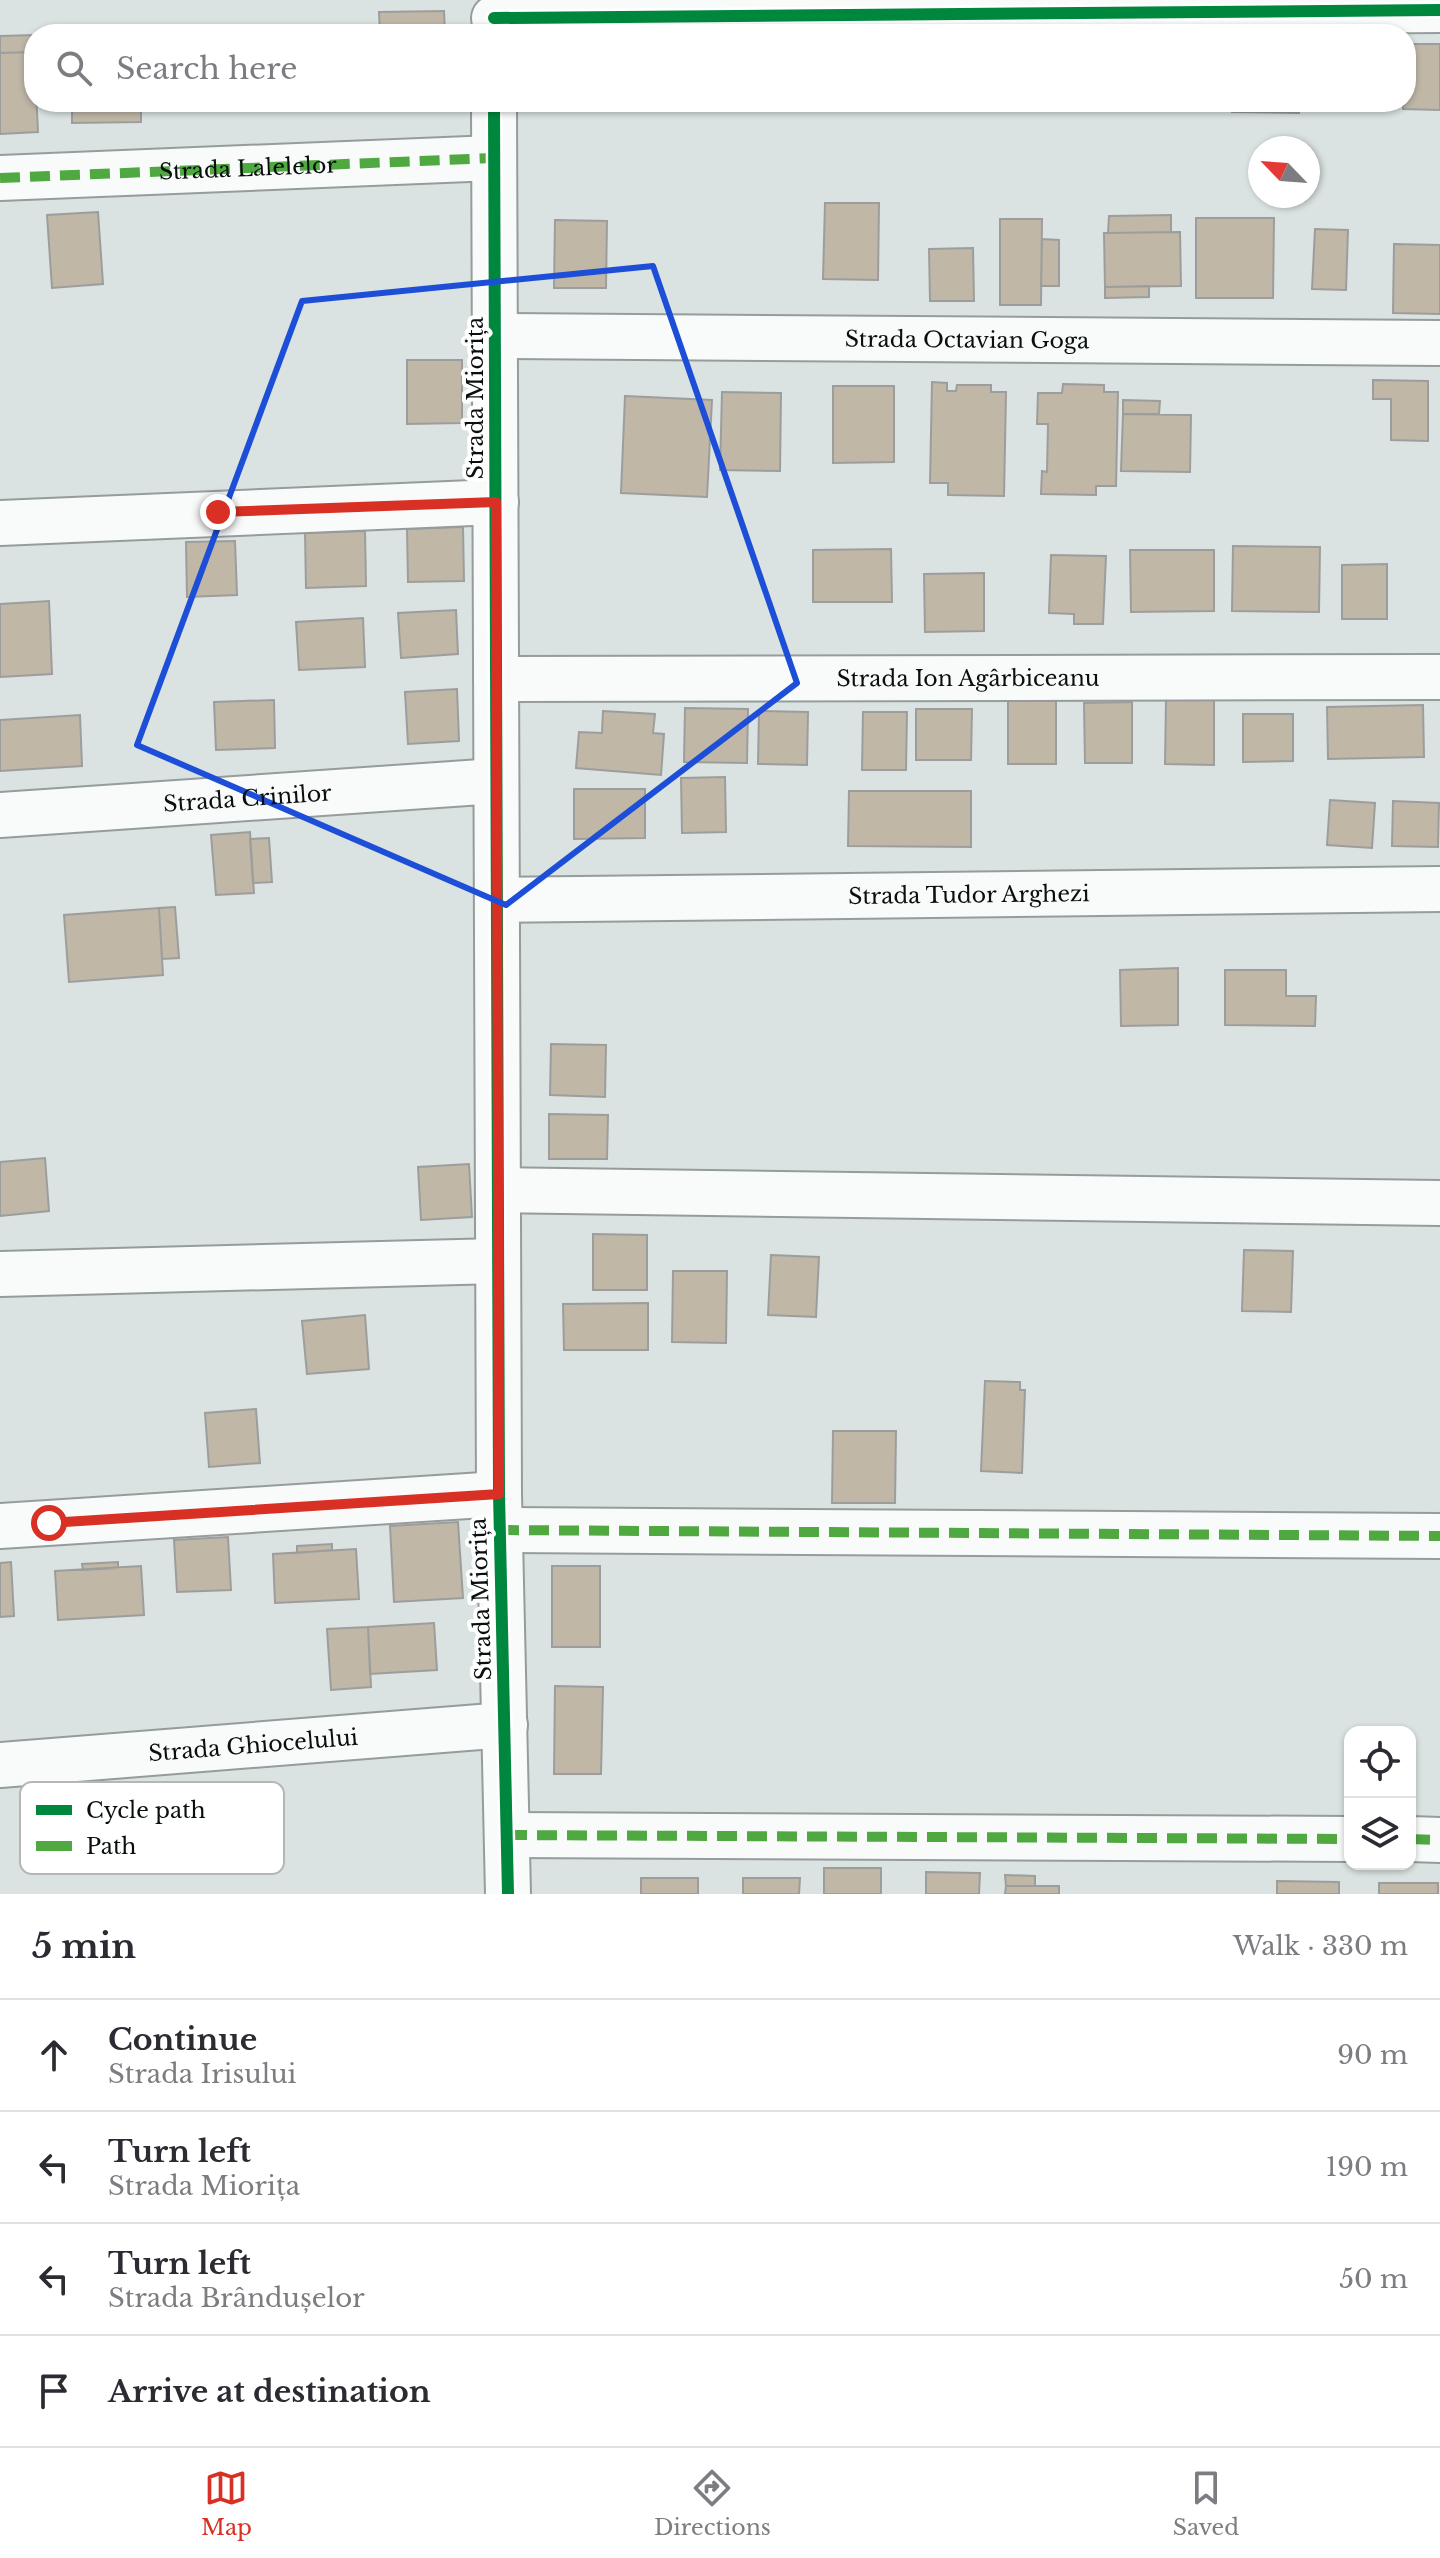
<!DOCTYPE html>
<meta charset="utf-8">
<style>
body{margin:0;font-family:"Libre Baskerville",serif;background:#f7f7f7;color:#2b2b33}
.controls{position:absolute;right:24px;bottom:24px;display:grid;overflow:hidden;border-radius:16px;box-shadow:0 2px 6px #0004}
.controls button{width:72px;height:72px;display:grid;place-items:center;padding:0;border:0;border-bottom:2px solid #e1e1e2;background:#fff;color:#2b2b33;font:40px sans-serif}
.compass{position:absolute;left:1248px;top:136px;width:72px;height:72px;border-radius:50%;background:#fff;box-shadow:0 2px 6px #0004;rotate:295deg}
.stop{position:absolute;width:24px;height:24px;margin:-18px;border:6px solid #d93025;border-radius:50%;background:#fff}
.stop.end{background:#d93025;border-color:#fff;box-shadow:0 2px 8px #0008}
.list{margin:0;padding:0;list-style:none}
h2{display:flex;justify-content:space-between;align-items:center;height:104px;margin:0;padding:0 32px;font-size:34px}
h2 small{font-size:26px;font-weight:400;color:#7c7c81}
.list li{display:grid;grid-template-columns:52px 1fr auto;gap:24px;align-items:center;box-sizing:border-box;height:112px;padding:0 32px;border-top:2px solid #e1e1e2}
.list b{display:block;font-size:30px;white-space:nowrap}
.list p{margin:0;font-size:26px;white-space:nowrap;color:#7c7c81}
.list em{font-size:26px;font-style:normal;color:#7c7c81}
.icon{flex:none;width:44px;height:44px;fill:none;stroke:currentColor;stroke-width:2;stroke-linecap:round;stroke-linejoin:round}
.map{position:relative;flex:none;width:1440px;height:1894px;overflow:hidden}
.search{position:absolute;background:#fff;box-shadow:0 2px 6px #0004;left:24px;right:24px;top:24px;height:88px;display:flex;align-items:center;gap:20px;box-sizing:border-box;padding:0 28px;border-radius:32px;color:#7c7c81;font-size:30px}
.sheet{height:552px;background:#fff}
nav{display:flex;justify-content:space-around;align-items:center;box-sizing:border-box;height:112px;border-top:2px solid #e1e1e2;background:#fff;font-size:22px;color:#7c7c81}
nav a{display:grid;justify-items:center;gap:4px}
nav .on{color:#d93025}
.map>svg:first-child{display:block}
.building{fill:#c0b7a7;stroke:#9c9e9d;stroke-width:2}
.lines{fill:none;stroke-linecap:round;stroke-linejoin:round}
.minor-casing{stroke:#959c9c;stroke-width:48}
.minor{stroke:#f9fbfb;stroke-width:44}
.quiet{stroke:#50a841;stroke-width:10;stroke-dasharray:20 10;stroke-linecap:butt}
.cycleway-casing{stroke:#fff;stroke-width:17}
.cycleway{stroke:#00873e;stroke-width:12}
.route{stroke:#d93025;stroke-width:10}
.marked{fill:none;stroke:#1d4ed8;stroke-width:6;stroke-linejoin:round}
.labels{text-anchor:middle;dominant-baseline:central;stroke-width:8;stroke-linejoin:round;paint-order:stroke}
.street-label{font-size:22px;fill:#090e0e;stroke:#fff}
.key{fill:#fff;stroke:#b5b7b7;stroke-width:2}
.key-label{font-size:22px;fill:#090e0e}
</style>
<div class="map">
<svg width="1440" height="1894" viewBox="0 0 1440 1894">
<rect width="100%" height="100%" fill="#dae2e2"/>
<path class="building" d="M444,11L445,34H380L379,12Z
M34,35V52L0,53V36Z
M1406,44H1440V110L1403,109Z
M34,52L38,132L0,134V53Z
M72,102H141V122L72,123Z
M1232,102H1299V113L1232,112Z
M825,203H879L878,280L823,279Z
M98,212L103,284L52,288L47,215Z
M1171,215V232L1108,233L1109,216Z
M1196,218H1274L1273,298H1196Z
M1000,219H1042L1041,305H1000Z
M555,220L607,221L606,288H554Z
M1315,229L1348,230L1346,290L1312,289Z
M1180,232L1181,286L1105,287L1104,233Z
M1042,239L1059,240V286H1041Z
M1394,244L1440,245V314L1393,313Z
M973,248L974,301H930L929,249Z
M1149,286V297L1105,298V287Z
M407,360H462V423L407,424Z
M1373,380L1428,381V441L1391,440V399H1373Z
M932,382L947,383V391H956L957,385H991V392H1006L1004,496L948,495V483H930Z
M1063,384L1104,385V392H1118L1116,486H1096V495L1041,494L1042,471L1047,472L1048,424H1037L1038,393H1062Z
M833,386H894V462L833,463Z
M722,392L781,393L780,471L720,470Z
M625,396L712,400L707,497L621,493Z
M1123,400L1160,401L1159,414H1123Z
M1123,414L1191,415L1190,472L1121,471Z
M463,527L464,581L408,582L407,529Z
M365,531L366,586L306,588L305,533Z
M235,541L237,595L187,597L186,542Z
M1233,546L1320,547L1319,612L1232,611Z
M891,549L892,602H813V550Z
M1130,550H1214V611L1131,612Z
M1051,555L1106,556L1103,624H1074V614L1049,613Z
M1387,564V619H1342V565Z
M984,573V631L925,632L924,574Z
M49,601L52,674L0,677V604Z
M456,610L458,654L401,658L398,613Z
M363,618L365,667L299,670L296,622Z
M457,689L459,741L408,744L405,692Z
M274,700L275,748L216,750L214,702Z
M1166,700H1214V765L1165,764Z
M1008,701H1056V764H1008Z
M1132,702V763H1085L1084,703Z
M1423,705L1424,757L1328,759L1327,707Z
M685,708L748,709L747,763L684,762Z
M916,709H972L971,760H916Z
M603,711L655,714L653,733L664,734L661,775L576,768L579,732L602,733Z
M759,711L808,712L807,765L758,764Z
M863,712H907L906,770H862Z
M1243,714H1293V761L1243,762Z
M80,715L82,766L0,771V720Z
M725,777L726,832L682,833L681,778Z
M574,789H645V838L574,839Z
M849,791H971V847L848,846Z
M1330,800L1375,803L1372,848L1327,845Z
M1393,801L1439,803L1438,847L1392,846Z
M250,832L254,893L216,895L211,835Z
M269,838L272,882L253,883L250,839Z
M175,907L179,958L162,959L159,908Z
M159,908L163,975L69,982L64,915Z
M1178,968V1025L1121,1026L1120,970Z
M1225,970H1286V996H1316L1315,1026L1225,1025Z
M551,1044L606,1045L605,1097L550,1095Z
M549,1114L608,1115L607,1159H549Z
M45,1158L49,1211L0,1216V1162Z
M469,1164L472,1217L421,1220L418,1167Z
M593,1234L647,1235V1290H593Z
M1244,1250L1293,1251L1291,1312L1242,1311Z
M771,1255L819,1257L816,1317L768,1315Z
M673,1271H727L726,1343L672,1342Z
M648,1303V1350H564L563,1304Z
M365,1315L369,1369L307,1374L302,1321Z
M985,1381L1020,1382V1390H1025L1022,1473L981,1471Z
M256,1409L260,1463L209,1467L205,1413Z
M833,1431H896L895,1503H832Z
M458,1522L463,1598L394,1602L390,1526Z
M228,1537L231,1590L177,1592L174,1540Z
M332,1544V1550L297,1553V1546Z
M356,1549L359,1599L275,1603L273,1554Z
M11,1562L14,1616L0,1617V1563Z
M118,1562V1568L83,1570L82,1564Z
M141,1566L144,1615L58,1620L55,1571Z
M552,1566H600V1647H552Z
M434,1623L437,1670L370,1674L368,1627Z
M368,1627L371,1687L331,1690L327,1629Z
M555,1686L603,1687L601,1774H554Z
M824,1868H881V1894H824Z
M926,1872L980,1873L979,1894H926Z
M1005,1875L1035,1876V1886H1006Z
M641,1878H698V1894H641Z
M743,1878H800L799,1894H743Z
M1277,1881L1339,1882V1894H1277Z
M1379,1883H1438V1894H1379Z
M1006,1886H1059V1894H1005Z"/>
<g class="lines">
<g class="minor-casing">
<g id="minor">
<path d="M494,18L1440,10"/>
<path d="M494,102L499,1494L508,1894"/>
<path d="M0,178L494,158"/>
<path id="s1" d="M495,336L1440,343"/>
<path d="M0,523L496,502"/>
<path id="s2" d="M496,679L1440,677"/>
<path id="s3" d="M0,815L496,781"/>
<path id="s4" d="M497,900L1440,889"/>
<path d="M498,1190L1440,1203"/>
<path d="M0,1274L498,1261"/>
<path d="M0,1526L499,1494"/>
<path d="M499,1530L1440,1536"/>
<path id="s5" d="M0,1765L505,1725"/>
<path d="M507,1835L1350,1839"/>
<path d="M1410,1839L1440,1840"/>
</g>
</g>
<use href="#minor" class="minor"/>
<g class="quiet">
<path id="s6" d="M0,178L494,158"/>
<path d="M499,1530L1440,1536"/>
<path d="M507,1835L1350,1839"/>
<path d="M1410,1839L1440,1840"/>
</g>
<g class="cycleway-casing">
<path id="cycleway" d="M494,18L1440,10
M494,102L499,1494L508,1894"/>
</g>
<use href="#cycleway" class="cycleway"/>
</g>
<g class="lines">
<path class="route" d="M49,1523L499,1494L496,502L218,512"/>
</g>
<path class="marked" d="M653,266L797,683L506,905L137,745L302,301Z"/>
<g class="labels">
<g class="street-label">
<text stroke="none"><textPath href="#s6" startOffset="248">Strada Lalelelor</textPath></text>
<text stroke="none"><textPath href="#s1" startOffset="472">Strada Octavian Goga</textPath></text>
<text transform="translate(475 398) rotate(-90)">Strada Miorița</text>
<text stroke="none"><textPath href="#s2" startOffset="472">Strada Ion Agârbiceanu</textPath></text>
<text stroke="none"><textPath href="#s3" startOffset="248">Strada Crinilor</textPath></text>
<text stroke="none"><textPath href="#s4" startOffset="472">Strada Tudor Arghezi</textPath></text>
<text transform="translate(481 1599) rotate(-92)">Strada Miorița</text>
<text stroke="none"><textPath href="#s5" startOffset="254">Strada Ghiocelului</textPath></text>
</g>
</g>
<rect x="20" y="1782" width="264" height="92" rx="12" class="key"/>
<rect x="36" y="1805" width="36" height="10" fill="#00873e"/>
<rect x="36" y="1841" width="36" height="10" fill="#50a841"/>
<g class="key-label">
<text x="86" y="1818">Cycle path</text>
<text x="86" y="1854">Path</text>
</g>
</svg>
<div class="controls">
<button><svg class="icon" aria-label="locate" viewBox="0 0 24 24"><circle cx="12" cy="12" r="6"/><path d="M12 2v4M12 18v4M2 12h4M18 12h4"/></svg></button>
<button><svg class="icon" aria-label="layers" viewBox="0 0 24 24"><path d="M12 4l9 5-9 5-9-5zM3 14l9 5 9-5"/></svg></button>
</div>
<svg class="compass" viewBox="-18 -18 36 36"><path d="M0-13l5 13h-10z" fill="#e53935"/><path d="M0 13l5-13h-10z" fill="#7c7c81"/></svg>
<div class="stop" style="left:49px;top:1523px"></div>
<div class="stop end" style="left:218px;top:512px"></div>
<div class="search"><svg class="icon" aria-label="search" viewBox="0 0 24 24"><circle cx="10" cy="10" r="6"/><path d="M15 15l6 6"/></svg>Search here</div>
</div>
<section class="sheet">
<h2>5 min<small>Walk · 330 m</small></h2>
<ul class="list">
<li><svg class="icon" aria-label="ahead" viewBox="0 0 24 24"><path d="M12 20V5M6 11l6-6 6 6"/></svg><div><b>Continue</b><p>Strada Irisului</p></div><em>90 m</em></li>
<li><svg class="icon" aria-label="left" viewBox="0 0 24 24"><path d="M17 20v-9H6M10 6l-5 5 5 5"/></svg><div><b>Turn left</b><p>Strada Miorița</p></div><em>190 m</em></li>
<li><svg class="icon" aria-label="left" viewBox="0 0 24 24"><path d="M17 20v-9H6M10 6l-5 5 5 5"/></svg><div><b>Turn left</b><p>Strada Brândușelor</p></div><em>50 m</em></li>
<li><svg class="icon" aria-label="arrive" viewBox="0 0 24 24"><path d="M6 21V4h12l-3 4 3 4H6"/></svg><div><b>Arrive at destination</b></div></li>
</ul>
</section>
<nav>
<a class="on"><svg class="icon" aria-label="map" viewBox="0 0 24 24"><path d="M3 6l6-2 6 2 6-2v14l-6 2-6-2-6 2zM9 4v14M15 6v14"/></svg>Map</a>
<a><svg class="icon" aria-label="directions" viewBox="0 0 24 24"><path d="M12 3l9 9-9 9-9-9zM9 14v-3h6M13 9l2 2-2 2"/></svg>Directions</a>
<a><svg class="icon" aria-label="saved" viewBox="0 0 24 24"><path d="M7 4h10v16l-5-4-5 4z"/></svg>Saved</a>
</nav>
